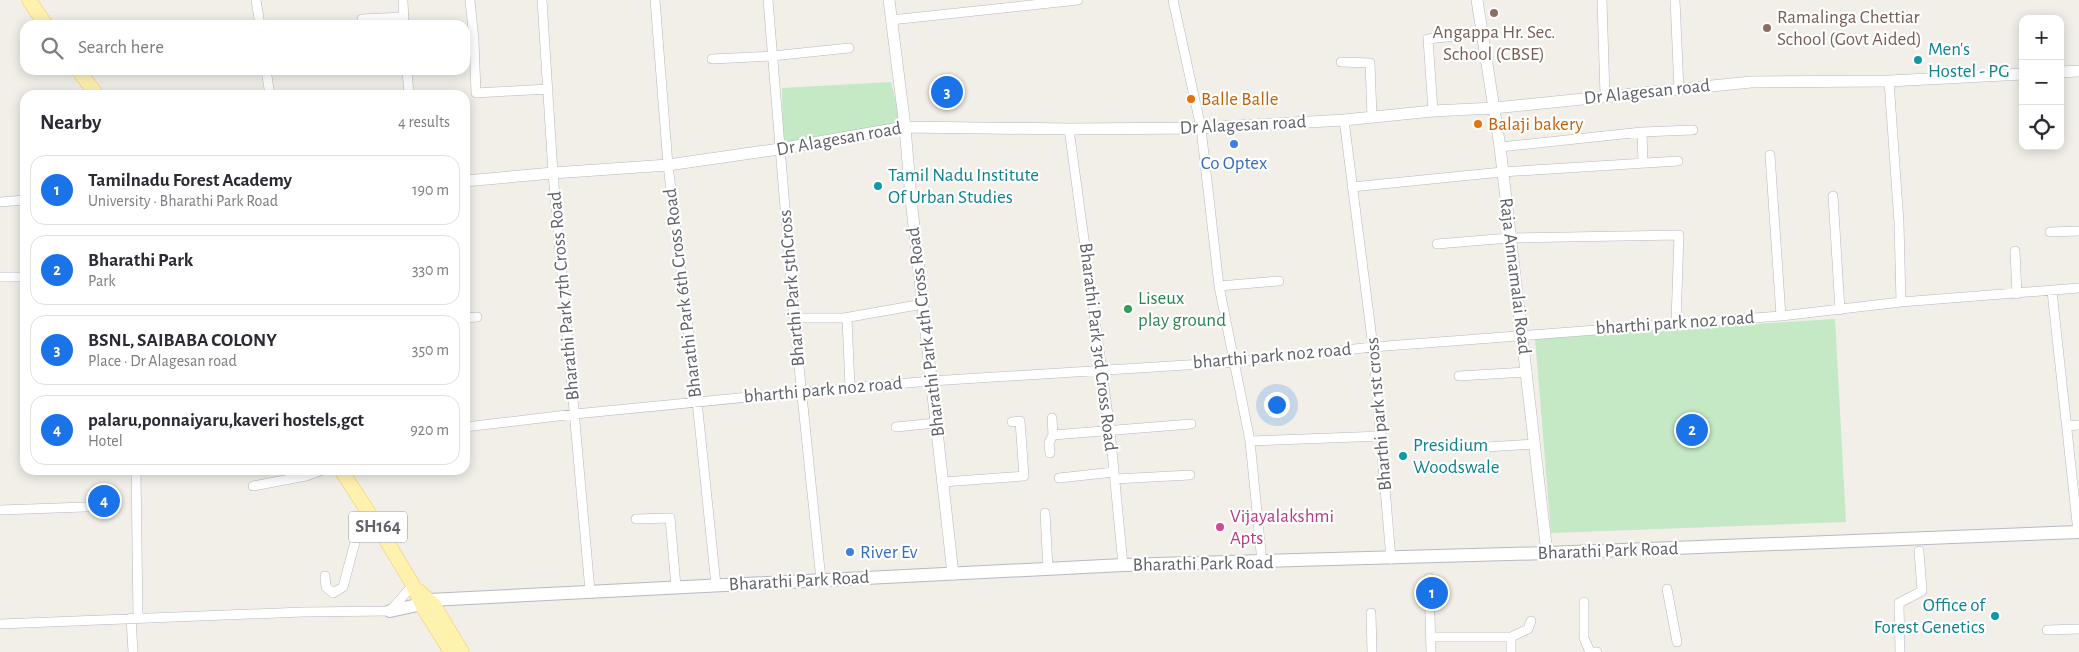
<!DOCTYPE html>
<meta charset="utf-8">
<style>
body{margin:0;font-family:"Alegreya Sans",sans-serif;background:#f7f7f7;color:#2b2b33}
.controls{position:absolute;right:15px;top:15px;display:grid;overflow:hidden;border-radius:10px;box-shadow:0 2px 12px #0003}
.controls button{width:45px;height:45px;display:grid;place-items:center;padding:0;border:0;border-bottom:1px solid #e1e1e2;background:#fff;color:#2b2b33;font:25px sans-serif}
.you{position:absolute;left:1276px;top:404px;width:18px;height:18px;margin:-12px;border:4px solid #fff;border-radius:50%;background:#1a73e8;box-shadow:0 0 0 8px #1a73e833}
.badge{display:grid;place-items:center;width:32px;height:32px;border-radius:50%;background:#1a73e8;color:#fff;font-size:16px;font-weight:700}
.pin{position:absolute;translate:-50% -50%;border:2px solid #fff;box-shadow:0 1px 5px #0006}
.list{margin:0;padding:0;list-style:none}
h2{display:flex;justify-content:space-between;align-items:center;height:65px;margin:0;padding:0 20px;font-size:21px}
h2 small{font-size:16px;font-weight:400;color:#7c7c81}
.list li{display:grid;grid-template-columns:32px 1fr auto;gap:15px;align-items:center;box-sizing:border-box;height:70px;margin:0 10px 10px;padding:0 10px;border:1px solid #e1e1e2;border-radius:15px}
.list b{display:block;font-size:19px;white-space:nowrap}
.list p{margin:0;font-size:16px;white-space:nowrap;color:#7c7c81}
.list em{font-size:16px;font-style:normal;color:#7c7c81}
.icon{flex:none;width:28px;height:28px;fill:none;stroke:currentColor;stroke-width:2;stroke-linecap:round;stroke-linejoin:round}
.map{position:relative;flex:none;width:2079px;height:652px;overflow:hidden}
.search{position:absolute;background:#fff;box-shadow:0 2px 12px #0003;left:20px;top:20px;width:450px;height:55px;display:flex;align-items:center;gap:12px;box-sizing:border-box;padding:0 18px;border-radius:15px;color:#7c7c81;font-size:19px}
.panel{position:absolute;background:#fff;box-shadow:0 2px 12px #0003;left:20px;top:90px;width:450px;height:385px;border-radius:15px}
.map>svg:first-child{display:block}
.green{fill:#c5e8c5}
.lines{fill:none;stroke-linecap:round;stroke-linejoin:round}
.minor-casing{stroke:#b5b8bc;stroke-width:10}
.tertiary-casing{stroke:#b5b8bc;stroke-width:12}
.secondary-casing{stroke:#b6babf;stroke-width:14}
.primary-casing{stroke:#f2c960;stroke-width:15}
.minor{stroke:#fff;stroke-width:9}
.tertiary{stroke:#fff;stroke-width:11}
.secondary{stroke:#fff;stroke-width:12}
.primary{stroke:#fff2af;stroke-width:14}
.education-dot{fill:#8d6e63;stroke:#fff;stroke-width:2}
.culture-dot{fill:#0f9aa8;stroke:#fff;stroke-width:2}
.food-dot{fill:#e8710a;stroke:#fff;stroke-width:2}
.shop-dot{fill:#3f7fe0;stroke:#fff;stroke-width:2}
.leisure-dot{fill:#2e9e5b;stroke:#fff;stroke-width:2}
.hotel-dot{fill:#d1479c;stroke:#fff;stroke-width:2}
.labels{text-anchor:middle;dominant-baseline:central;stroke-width:4.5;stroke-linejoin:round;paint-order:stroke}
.shield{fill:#fff;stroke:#8f9295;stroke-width:1}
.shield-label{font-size:18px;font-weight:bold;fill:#5f6368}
.education-label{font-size:19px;fill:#785e54;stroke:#fff;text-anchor:start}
.culture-label{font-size:19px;fill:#0d838f;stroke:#fff;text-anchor:start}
.street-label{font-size:19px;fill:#5f6368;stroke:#fff}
.food-label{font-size:19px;fill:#c56008;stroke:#fff;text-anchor:start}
.shop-label{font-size:19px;fill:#366cbe;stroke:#fff}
.leisure-label{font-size:19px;fill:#27864d;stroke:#fff;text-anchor:start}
.hotel-label{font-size:19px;fill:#b23c85;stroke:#fff;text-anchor:start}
</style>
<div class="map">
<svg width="2079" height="652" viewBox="0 0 2079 652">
<rect width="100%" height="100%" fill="#f1efe8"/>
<path class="green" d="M891,82L901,124L783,144L782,88Z
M1835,319L1846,522L1551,533L1535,338Z"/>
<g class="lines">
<g class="minor-casing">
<path id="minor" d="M256,0L260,25
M403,0L404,25
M470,0L474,40L476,93L548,89
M542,0L553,173L590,591
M655,0L668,165L697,401L716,585
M768,0L794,318L821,580
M1173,0L1201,128L1219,286L1250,441L1262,562
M1602,0L1605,96
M1675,0L1679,90
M362,19L404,17
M891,20L1078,0
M712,59L772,56L849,48
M1341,62L1370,63L1372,117
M266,70L270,95
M407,70L409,95
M1889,81L1899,223L1901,302
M1433,111L1428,39L1483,33
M1344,120L1373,347L1391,559
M1069,129L1110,430L1123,565
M1642,132L1643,163
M1500,147L1642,132L1693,130
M1770,155L1781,316
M1352,187L1502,172L1678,161
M1833,196L1840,310
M0,202L25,200
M2050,232L2079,231
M1437,244L1509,238L1679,235L1676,322
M2015,251L2017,294
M0,277H25
M1219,286L1279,281
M2052,291L2078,532
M465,318L477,317
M794,318H844L923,304
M847,318L850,387
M1459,376L1527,372
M2067,426L2079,425
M465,427L575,414L801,392L931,381L1234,362L1373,347L1781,316L1901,302L2079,288
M896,427L936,423
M1053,435L1191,424
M1250,441L1382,436
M1470,448L1535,444
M1050,453L1049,443L1053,435L1052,418
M136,470L138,618
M1059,478L1114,472
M1115,479L1190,475
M943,482L1024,476L1020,421L1012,422
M253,486L306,476L322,470
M0,510L113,506
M1045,513L1048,569
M636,519L670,518L676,587
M325,576L326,587L333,593L343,587L355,542
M1429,578L1431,652
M1667,589L1677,642
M1584,602V638L1590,652H1597
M1371,613L1372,652
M131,618L133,652
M0,624L303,612L390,611L413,585
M2047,630L2079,629
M1431,637H1511L1528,629L1531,621
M1511,637V652
M1900,652L1899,603L1922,591L1919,551"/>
</g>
<g class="tertiary-casing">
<path id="tertiary" d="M889,0L905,127L911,199L953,574
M1477,0L1500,147L1547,553
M2060,72L2079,71
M465,181L553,173L668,165L779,149L905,127L1069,129L1201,128L1344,120L1433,111L1494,108L1751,82L1889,81L2023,74"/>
</g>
<g class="secondary-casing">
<path id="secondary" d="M390,611L422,604L429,600L1123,565L1547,553L2079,532"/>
</g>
<g class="primary-casing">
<path id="primary" d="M29,0L46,25
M78,70L97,95
M341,470L380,530L413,585L424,609L451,652
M419,591L434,605L462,652"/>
</g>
<use href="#minor" class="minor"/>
<use href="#tertiary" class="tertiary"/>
<use href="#secondary" class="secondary"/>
<use href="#primary" class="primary"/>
</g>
<g class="education-dot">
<circle cx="1494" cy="13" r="5"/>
<circle cx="1767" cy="28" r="5"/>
</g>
<g class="culture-dot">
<circle cx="1918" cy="60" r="5"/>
<circle cx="878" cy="186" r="5"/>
<circle cx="1403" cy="456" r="5"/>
<circle cx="1995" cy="616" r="5"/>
</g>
<g class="food-dot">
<circle cx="1191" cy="99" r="5"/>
<circle cx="1478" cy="124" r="5"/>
</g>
<g class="shop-dot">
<circle cx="1234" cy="144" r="5"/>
<circle cx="850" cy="552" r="5"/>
</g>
<circle class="leisure-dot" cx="1128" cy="309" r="5"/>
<circle class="hotel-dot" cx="1220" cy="527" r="5"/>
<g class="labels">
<rect class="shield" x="349" y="511.5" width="58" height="31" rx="4"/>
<g class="shield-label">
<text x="378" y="527">SH164</text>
</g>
<g class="education-label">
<text x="1777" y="17">Ramalinga Chettiar<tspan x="1777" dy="22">School (Govt Aided)</tspan></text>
<text x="1494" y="32" text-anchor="middle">Angappa Hr. Sec.<tspan x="1494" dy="22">School (CBSE)</tspan></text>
</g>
<g class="culture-label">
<text x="1928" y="49">Men's<tspan x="1928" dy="22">Hostel - PG</tspan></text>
<text x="888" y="175">Tamil Nadu Institute<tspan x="888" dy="22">Of Urban Studies</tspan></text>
<text x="1413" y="445">Presidium<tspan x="1413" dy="22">Woodswale</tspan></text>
<text x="1985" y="605" text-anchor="end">Office of<tspan x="1985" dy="22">Forest Genetics</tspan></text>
</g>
<g class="street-label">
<text transform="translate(1647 92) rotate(-6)">Dr Alagesan road</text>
<text transform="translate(1243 125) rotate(-3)">Dr Alagesan road</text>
<text transform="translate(839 139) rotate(-10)">Dr Alagesan road</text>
<text transform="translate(1515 276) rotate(83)">Raja Annamalai Road</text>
<text transform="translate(792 288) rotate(-95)">Bharthi Park 5thCross</text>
<text transform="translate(683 293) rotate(-97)">Bharathi Park 6th Cross Road</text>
<text transform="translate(564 296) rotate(-95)">Bharathi Park 7th Cross Road</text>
<text transform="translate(1675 323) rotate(-4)">bharthi park no2 road</text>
<text transform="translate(926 332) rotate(-97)">Bharathi Park 4th Cross Road</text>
<text transform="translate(1098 347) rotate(83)">Bharathi Park 3rd Cross Road</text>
<text transform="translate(1272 356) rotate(-5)">bharthi park no2 road</text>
<text transform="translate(823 390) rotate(-5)">bharthi park no2 road</text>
<text transform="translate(1379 414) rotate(-95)">Bharthi park 1st cross</text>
<text transform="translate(1608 551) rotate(-2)">Bharathi Park Road</text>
<text transform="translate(1203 564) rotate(-1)">Bharathi Park Road</text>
<text transform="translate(799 581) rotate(-3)">Bharathi Park Road</text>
</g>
<g class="food-label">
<text x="1201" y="99">Balle Balle</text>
<text x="1488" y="124">Balaji bakery</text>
</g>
<g class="shop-label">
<text x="1234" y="163">Co Optex</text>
<text x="860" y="552" text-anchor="start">River Ev</text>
</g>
<g class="leisure-label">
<text x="1138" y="298">Liseux<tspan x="1138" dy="22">play ground</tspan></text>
</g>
<g class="hotel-label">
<text x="1230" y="516">Vijayalakshmi<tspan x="1230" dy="22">Apts</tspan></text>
</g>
</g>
</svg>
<div class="controls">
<button>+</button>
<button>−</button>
<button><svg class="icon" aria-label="locate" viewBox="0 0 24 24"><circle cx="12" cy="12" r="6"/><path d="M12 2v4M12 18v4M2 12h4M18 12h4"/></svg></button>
</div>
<div class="you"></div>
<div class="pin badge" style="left:1432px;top:593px">1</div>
<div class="pin badge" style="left:1692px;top:430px">2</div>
<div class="pin badge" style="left:947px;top:92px">3</div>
<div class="pin badge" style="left:104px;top:501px">4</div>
<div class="search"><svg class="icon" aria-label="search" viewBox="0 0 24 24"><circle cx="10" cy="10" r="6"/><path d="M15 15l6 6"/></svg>Search here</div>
<section class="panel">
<h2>Nearby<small>4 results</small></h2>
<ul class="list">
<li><span class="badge">1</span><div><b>Tamilnadu Forest Academy</b><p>University · Bharathi Park Road</p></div><em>190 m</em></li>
<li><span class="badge">2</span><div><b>Bharathi Park</b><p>Park</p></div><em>330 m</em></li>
<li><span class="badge">3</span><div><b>BSNL, SAIBABA COLONY</b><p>Place · Dr Alagesan road</p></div><em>350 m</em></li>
<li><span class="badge">4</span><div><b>palaru,ponnaiyaru,kaveri hostels,gct</b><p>Hotel</p></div><em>920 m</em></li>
</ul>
</section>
</div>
